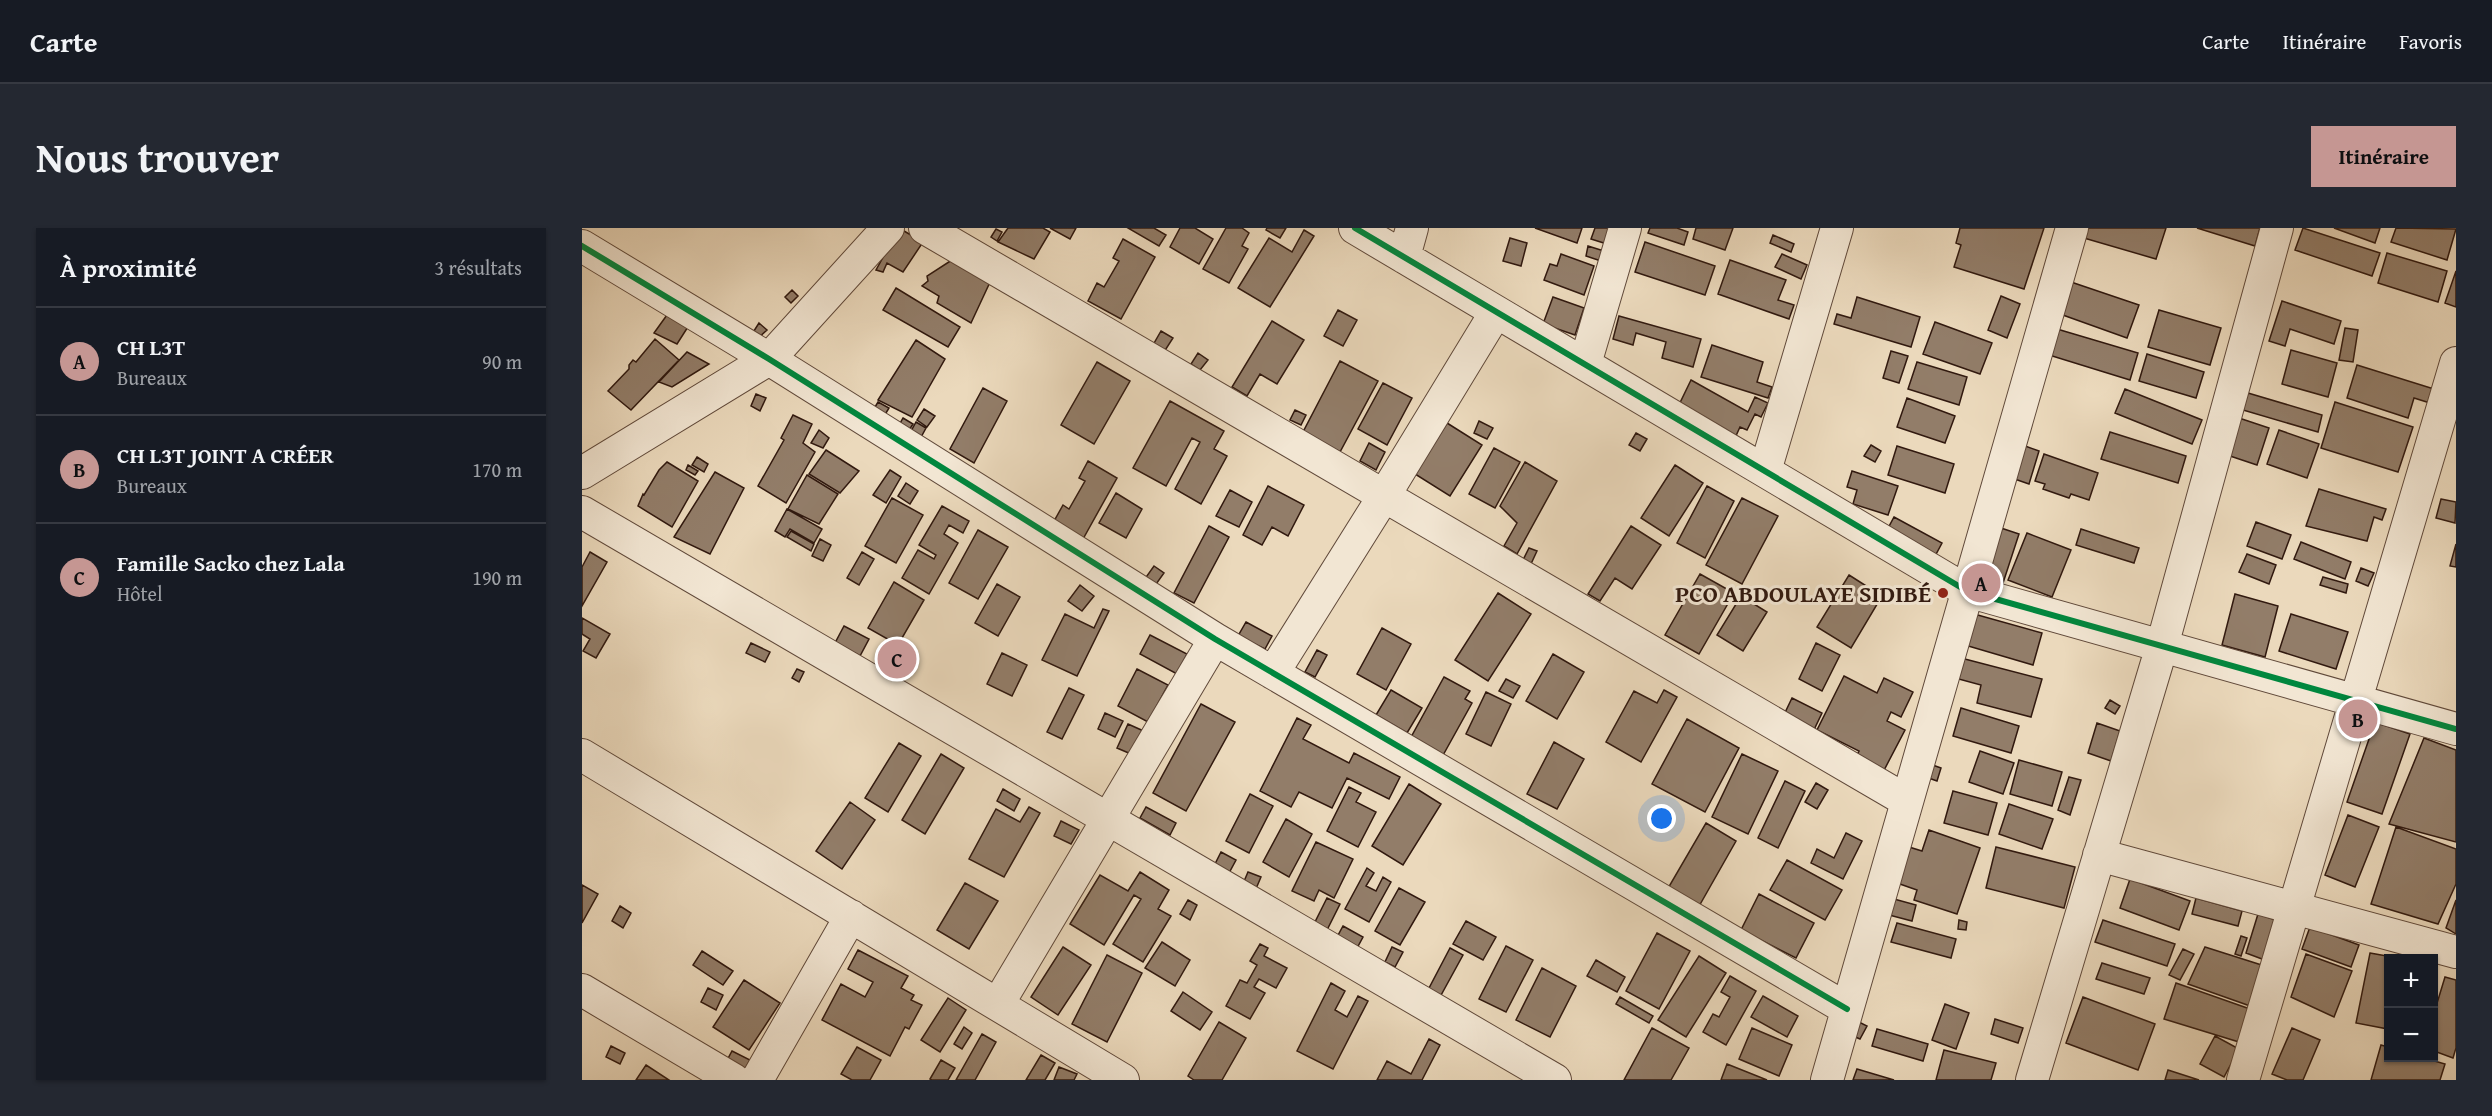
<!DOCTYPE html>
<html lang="fr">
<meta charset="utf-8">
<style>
body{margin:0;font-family:"Gentium Book Plus",serif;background:#242831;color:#f1f3f6}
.controls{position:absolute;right:18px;bottom:18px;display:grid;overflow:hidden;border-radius:0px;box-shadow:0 2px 4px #0004}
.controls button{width:54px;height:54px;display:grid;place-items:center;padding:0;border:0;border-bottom:2px solid #363941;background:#171b24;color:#f1f3f6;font:30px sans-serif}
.you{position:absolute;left:1080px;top:591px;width:21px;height:21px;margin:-15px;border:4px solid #fff;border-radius:50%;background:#1a73e8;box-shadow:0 0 0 9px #1a73e833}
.badge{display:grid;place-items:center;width:39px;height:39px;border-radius:50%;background:#c59692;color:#111;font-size:20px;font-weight:700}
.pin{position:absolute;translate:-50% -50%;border:3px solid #fff;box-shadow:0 2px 6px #0006}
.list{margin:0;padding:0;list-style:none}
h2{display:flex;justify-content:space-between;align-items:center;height:78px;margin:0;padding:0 24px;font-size:26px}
h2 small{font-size:20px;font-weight:400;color:#9ea1a6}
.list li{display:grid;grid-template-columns:39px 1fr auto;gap:18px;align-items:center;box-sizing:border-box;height:108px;padding:0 24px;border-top:2px solid #363941}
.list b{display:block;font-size:22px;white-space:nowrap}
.list p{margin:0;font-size:20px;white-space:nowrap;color:#9ea1a6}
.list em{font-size:20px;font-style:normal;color:#9ea1a6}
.map{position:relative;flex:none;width:1874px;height:852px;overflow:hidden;border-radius:0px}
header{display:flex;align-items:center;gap:36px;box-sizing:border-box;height:84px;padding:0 30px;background:#171b24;border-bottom:2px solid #363941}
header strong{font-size:28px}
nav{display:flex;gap:33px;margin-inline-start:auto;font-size:21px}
.intro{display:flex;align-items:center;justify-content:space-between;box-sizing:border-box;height:144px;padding:0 36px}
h1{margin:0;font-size:42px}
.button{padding:15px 27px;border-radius:0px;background:#c59692;color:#111;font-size:21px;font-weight:700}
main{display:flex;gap:36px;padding:0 36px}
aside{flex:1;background:#171b24;border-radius:0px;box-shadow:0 2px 4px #0004}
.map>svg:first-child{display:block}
.building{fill:#927d69;stroke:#31190f;stroke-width:1.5}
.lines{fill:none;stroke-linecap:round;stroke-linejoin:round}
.street-casing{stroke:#60493a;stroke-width:34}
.street{stroke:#f2e6d3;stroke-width:32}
.cycleway-casing{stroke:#f2e6d3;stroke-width:10}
.cycleway{stroke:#00873e;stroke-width:6}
.poi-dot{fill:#8f2418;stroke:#f2e6d3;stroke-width:2}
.labels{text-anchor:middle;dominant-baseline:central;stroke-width:6;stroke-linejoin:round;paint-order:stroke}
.poi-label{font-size:24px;font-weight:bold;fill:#31190f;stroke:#f2e6d3;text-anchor:end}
</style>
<header>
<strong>Carte</strong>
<nav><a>Carte</a><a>Itinéraire</a><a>Favoris</a></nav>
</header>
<div class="intro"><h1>Nous trouver</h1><a class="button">Itinéraire</a></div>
<main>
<aside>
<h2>À proximité<small>3 résultats</small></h2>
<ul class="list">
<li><span class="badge">A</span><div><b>CH L3T</b><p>Bureaux</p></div><em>90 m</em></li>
<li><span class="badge">B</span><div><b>CH L3T JOINT A CRÉER</b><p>Bureaux</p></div><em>170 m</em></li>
<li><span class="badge">C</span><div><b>Famille Sacko chez Lala</b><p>Hôtel</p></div><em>190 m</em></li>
</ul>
</aside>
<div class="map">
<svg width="1874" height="852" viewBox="0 0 1874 852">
<rect width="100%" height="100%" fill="#ebd9bc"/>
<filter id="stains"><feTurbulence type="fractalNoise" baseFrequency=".00333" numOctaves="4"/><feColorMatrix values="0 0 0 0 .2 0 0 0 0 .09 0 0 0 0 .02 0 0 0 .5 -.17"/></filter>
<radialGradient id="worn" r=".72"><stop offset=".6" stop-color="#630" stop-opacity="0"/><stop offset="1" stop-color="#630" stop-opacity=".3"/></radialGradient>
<path class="building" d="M426,0H461L468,4L452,31L416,14Z
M468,0H494L488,11Z
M546,0H572L584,7L577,18Z
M598,0H613L631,11L617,36L588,19Z
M644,0H660L667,5L660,18L666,21L647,55L621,41Z
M685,0H704L698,10L684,2Z
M953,0H1000L995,15Z
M1013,0H1031L1025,16L1009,11Z
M1068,0H1095L1106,4L1102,17L1066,5Z
M1114,0H1151L1143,22L1111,11Z
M1378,0H1462L1442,61L1372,39L1379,17L1374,15Z
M1498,0H1584L1574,31L1495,8Z
M1615,0H1678L1673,18Z
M1721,0L1798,25L1790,48L1713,22Z
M1752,0H1798L1793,15Z
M1814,0L1874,1L1865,32L1809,14Z
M414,1L420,4L415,13L409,9Z
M722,2L732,8L688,79L656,60L687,10L710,24Z
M322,3L341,14L321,44L305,35L301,44L294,42L315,4L319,6Z
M1191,7L1212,16L1209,24L1188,15Z
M928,10L945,15L939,38L921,33Z
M541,11L573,29L539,91L506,73L515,55L522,59L537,33L531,30Z
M1063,14L1133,38L1123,67L1053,44Z
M1006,18L1022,23L1019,33L1004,28Z
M1805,25L1865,43L1856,74L1796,55Z
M979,26L1012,38L1002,67L962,52L968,36L975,38Z
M1200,26L1225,37L1219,51L1193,39Z
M373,30L409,52L389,95L355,75L357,68L340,58L346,53L345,48Z
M1148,32L1204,52L1196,72L1212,77L1207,91L1136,66Z
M1874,43V79L1863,75Z
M1489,54L1557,77L1545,110L1478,86Z
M314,60L378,99L366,119L301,82Z
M210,62L216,68L209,75L203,69Z
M1419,68L1438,76L1425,110L1406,102Z
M971,69L1002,80L993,107L961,96Z
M1275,69L1338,89L1329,119L1252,96L1255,86L1269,90Z
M1700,73L1759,93L1752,116L1708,101L1703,118L1687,113Z
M90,80L111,91L95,116L72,105Z
M756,82L775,92L761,118L742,108Z
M1577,82L1639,100L1628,137L1566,119Z
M1037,88L1119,111L1111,139L1080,130L1084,114L1054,105L1051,117L1031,111Z
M690,93L722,112L695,156L678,146L665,168L650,159Z
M1353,94L1410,115L1398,146L1341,126Z
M177,95L185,102L176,110L170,106Z
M1763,100L1776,102L1771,134L1757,132Z
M1475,101L1556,125L1548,152L1467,127Z
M579,103L591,110L582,124L571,117Z
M73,111L97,132L49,182L26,163L47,141V137L51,132L54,134Z
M334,112L363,131L330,189L296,172Z
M1130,117L1181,134L1175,154L1190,159L1186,170L1119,149Z
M1709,122L1755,135L1746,169L1700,156Z
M1309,123L1326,128L1317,155L1301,150Z
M105,124L127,136L90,159L77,154Z
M616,125L626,132L618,142L609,136Z
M1565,126L1622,144L1614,170L1557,153Z
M758,133L796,153L758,224L721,204Z
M515,134L548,153L512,216L479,197Z
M1335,134L1385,149L1377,177L1326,161Z
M1775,137L1852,161L1848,175L1832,170L1826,190L1765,170Z
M1109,152L1166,184L1173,169L1186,175L1179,189L1173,186L1165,202L1158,199L1153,210L1095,181Z
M801,155L830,170L805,217L776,201Z
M401,160L425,173L392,235L368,221Z
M1543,161L1620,192L1610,216L1533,185Z
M1666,165L1740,187L1736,204L1661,182Z
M174,166L184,170L178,183L169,178Z
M1325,170L1373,188L1363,215L1315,199Z
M588,173L642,203L632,221L645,228L619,276L593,261L618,214L610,210L584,258L551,240Z
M296,174L307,180L301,190L290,184Z
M1753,174L1831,199L1816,244L1739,220Z
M342,181L353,188L345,199L335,192Z
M713,182L724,187L719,197L708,192Z
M211,187L230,196L221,215L233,224L204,275L176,258L202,212L199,210Z
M321,190L331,196L326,204L316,199Z
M1657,190L1687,200L1675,237L1645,227Z
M897,193L911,200L905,211L892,205Z
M334,194L344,200L338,211L328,205Z
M865,195L900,217L868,268L833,246Z
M237,202L247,210L241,220L229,215Z
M1697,202L1737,216L1725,250L1685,236Z
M1528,204L1604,228L1596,255L1519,231Z
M1054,205L1065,211L1058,223L1047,217Z
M787,215L803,224L794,242L778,233Z
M1435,215L1457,223L1447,256L1424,248Z
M1289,217L1299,223L1293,234L1282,228Z
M1315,218L1372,236L1363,265L1306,247Z
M912,220L938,234L913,280L887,266Z
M244,222L277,243L258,265L227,246Z
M1462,226L1516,245L1507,272L1489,266L1487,270L1461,261L1463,256L1453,253Z
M115,229L126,236L122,244L110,237Z
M506,233L535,250L501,311L471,295L481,277L487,281L503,253L497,250Z
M85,234L116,253L90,299L56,278L61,266L62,267L77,242Z
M943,234L975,253L935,326L922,318L935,295L918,278Z
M106,237L116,243L113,247L104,242Z
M1093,237L1121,255L1087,308L1059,290Z
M308,242L319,249L304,275L291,267Z
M1270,243L1316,258L1306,287L1271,276L1275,262L1265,259Z
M133,244L162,260L128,326L92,309Z
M225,247L256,266L237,296L206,281Z
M324,255L336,263L328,276L316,268Z
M686,258L722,277L706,308L690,299L680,317L661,307Z
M1125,258L1152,273L1123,330L1095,315Z
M1737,261L1804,281L1800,292L1792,289L1785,313L1724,298Z
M648,262L670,274L657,299L634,288Z
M534,265L560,281L544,310L517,295Z
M310,270L341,287L314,335L283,318Z
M1160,270L1196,288L1160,356L1124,337Z
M1859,271L1874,274L1873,295L1854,290Z
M360,278L387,293L381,305L367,297L362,306L376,315L347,366L320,350L336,322L352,331L354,327L337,317Z
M205,281L240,301L232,315L208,301L203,309L193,303Z
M1312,289L1360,315L1352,330L1304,304Z
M1674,294L1709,307L1700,331L1665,318Z
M1410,297L1437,306L1421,355L1394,345Z
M627,298L647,309L612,375L592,365Z
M1049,298L1079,317L1050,361L1033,350L1018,373L1006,366Z
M1499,301L1557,320L1552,335L1494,317Z
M396,302L426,319L396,371L367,355Z
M209,303L232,316L229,323L205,309Z
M1445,305L1489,322L1470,369L1426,352Z
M238,311L249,317L241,333L230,328Z
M1719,314L1769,334L1763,351L1712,331Z
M1874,316V339L1868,338Z
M947,320L955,323L948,338L940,334Z
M8,324L25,334L0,378V339Z
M280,324L292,331L277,357L265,350Z
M1665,326L1694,337L1687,356L1657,344Z
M572,338L582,345L572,359L562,352Z
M1779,340L1792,345L1786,358L1774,353Z
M1118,346L1152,365L1117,426L1083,407Z
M1267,347L1300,368L1269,420L1235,399Z
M1741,349L1766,356L1764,365L1738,357Z
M312,354L342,372L316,417L286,400Z
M415,356L438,369L416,408L393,395Z
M498,357L512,368L500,383L486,373Z
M916,365L949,386L906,453L873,432Z
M1653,366L1696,378L1683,429L1640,417Z
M1159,368L1185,384L1161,423L1135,407Z
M521,381L527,383L495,448L460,432L483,386L512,400Z
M1385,384L1460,405L1451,437L1376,415Z
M1709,386L1766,404L1754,441L1697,423Z
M0,390L28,406L14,430L1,423L8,411L0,406Z
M664,394L690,408L683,421L656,408Z
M262,398L287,411L278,428L253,415Z
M800,400L829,416L804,462L775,446Z
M568,407L605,426L595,446L558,426Z
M169,415L188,424L183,434L164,425Z
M1234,415L1258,427L1240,463L1217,451Z
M735,422L745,427L733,449L723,444Z
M303,423L314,431L308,442L296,434Z
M420,425L445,437L430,468L405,456Z
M971,426L1002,444L975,491L944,473Z
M1379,430L1460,451L1449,489L1395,475L1399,457L1373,450Z
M215,441L222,444L217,454L210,450Z
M555,441L586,457L566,494L536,478Z
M1262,448L1295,465L1302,450L1331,464L1319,489L1309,484L1305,493L1323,502L1299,548L1271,535L1277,523L1235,502Z
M862,449L888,463L883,471L890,475L860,529L828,511Z
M924,451L938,458L931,470L917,463Z
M487,460L502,467L480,511L465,504Z
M809,462L840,480L825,505L794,487Z
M1082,462L1095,469L1059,534L1024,514L1052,463L1075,475Z
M904,464L929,476L909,518L884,506Z
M1210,470L1240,485L1229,508L1199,493Z
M1528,472L1538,478L1533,486L1523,480Z
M619,476L653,494L604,583L571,565Z
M1379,480L1437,498L1429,525L1371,508Z
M523,485L541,493L533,509L516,501Z
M715,490L729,497L721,511L767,535L772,525L818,549L807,571L765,550L750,580L717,564L709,579L678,563Z
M1105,491L1157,520L1123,584L1070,556Z
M1793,494L1828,506L1800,586L1765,574Z
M1515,495L1538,503L1529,533L1506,525Z
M546,496L566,505L556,529L535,520Z
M1842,510L1874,522V614L1807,596Z
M972,514L1002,531L975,581L945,566Z
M317,515L339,528L306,584L283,570Z
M1398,523L1432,535L1421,566L1387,554Z
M359,526L382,540L343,606L320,592Z
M1160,526L1196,543L1166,606L1130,589Z
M1437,532L1480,544L1470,578L1428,566Z
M1345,535L1359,540L1355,553L1341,548Z
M1487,549L1499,552L1488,587L1476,582Z
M1203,553L1223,563L1196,620L1176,610Z
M1234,555L1246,562L1235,581L1223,574Z
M827,556L859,576L821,637L790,618Z
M767,559L779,565L774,574L794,584L776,619L745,603Z
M421,561L438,571L432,583L415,573Z
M1371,563L1415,575L1406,607L1362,595Z
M668,566L691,578L667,625L644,613Z
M268,574L293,592L260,641L234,623Z
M1427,576L1471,591L1460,621L1417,606Z
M447,579L458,585L422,649L387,631L414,581L438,594Z
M564,579L594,595L588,607L558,590Z
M1766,587L1797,599L1773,659L1743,647Z
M704,591L730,606L707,649L681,634Z
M479,593L497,602L489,616L472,608Z
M1124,595L1154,613L1116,680L1085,662Z
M1814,599L1874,621V656L1856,696L1789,676Z
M1347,602L1398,620L1375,686L1332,672L1335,662L1315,655L1327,619L1340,623Z
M1264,605L1280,613L1261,651L1229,635L1235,621L1252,630Z
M734,614L771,631L752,670L737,662L732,673L710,663Z
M1414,619L1493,639L1482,680L1404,660Z
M639,624L654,632L647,645L632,638Z
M1205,632L1260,662L1243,692L1188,662Z
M785,640L792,645L784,658L794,663L801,649L809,654L787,694L763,681Z
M558,644L587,662L576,681L589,688L561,734L531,716L559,671L552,667L522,717L488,696L518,647L546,663Z
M666,644L679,649L673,663L660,658Z
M1548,651L1608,673L1597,702L1538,680Z
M383,655L416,673L387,721L355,702Z
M0,657L16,666L0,695Z
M817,660L843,674L818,717L793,703Z
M1177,666L1232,695L1214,730L1159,702Z
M745,670L758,676L745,702L732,696Z
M1614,670L1660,683L1656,698L1610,686Z
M1312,671L1334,677L1330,693L1307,687Z
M606,672L615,677L608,692L598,686Z
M1874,672V706L1864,700Z
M38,678L49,685L41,700L30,693Z
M1676,686L1703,695L1688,734L1664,725Z
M1377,692L1385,694L1384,702L1376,701Z
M1521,692L1593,716L1585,738L1513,714Z
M884,693L914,709L901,732L871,716Z
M1315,695L1374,711L1369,730L1309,714Z
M761,698L781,709L774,722L754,711Z
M1728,699L1777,717L1769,739L1720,721Z
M1075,705L1108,723L1077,781L1044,763Z
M1659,708L1665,710L1659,728L1653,726Z
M580,714L608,732L593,758L563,740Z
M678,716L686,720L682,728L705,740L694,760L677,751L672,759L683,765L668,791L644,778L658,752L665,755L675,737L668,733Z
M924,718L951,732L924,784L897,771Z
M481,719L509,737L476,787L449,769Z
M810,719L821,724L813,739L803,734Z
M1623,719L1689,740L1671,779L1606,756Z
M868,720L881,727L858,769L846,762Z
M1601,721L1612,726L1598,752L1587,747Z
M276,722L326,748L319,760L332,767L329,772L340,777L327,801L323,799L308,828L240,792L259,756L283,769L291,754L266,741Z
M120,723L151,743L141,757L111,737Z
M1788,725L1816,730H1806V801L1774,795Z
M1724,726L1770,743L1752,789L1709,769Z
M525,727L560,745L525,814L490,796Z
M1117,728L1144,745L1104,809L1076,792Z
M1014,732L1043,749L1035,764L1005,748Z
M1520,735L1568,750L1562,766L1514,751Z
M960,740L994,758L968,809L934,792Z
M1148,748L1174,763L1144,817L1121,804L1131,786L1137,789L1148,769L1139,764Z
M1863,749L1874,752V820L1871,830L1852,823V785Z
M162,752L198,775L167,822L131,799Z
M749,755L763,763L753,782L765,789L776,768L786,773L751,841L715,823Z
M1594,755L1668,781L1657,814L1582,791Z
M126,760L141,767L134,782L119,774Z
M601,764L630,784L618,802L589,783Z
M1181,768L1216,788L1205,809L1169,789Z
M1038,769L1071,788L1067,795L1034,776Z
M1501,769L1573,796L1556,842L1484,815Z
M366,770L384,782L358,824L339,812Z
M1363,776L1387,785L1374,821L1350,812Z
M1271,791L1285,798L1278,811L1264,805Z
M1413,791L1441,800L1436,815L1409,806Z
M637,794L664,810L640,852H612L606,848Z
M382,799L390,805L380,821L372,816Z
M1070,800L1107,820L1089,852H1042Z
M1170,800L1210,817L1197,848L1157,831Z
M1710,800L1738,812L1721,852H1705L1690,846Z
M1295,801L1346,816L1341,833L1290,818Z
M400,806L414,814L393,852H374Z
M1633,808L1657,821L1642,849L1618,836Z
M847,811L858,817L840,852H795L805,833L829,846Z
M1799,817L1806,819V830H1842L1863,836L1858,852H1789Z
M29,818L43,825L38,836L24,829Z
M275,819L299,832L288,852H270L259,846Z
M1362,822L1414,835L1409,852H1354Z
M150,823L168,832L161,845L143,836Z
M459,827L473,835L463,852H444Z
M359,832L373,840L366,852H350L348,851Z
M1145,836L1185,852H1139Z
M64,837L87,852H54Z
M477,839L495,846L492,852H472Z
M1275,841L1312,852H1271Z
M1586,842L1617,852H1583Z"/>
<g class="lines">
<g class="street-casing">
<path id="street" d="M343,0L1325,573
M773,0L1385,363L1874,501
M0,18L187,131L633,411L1265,781
M822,29L830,0
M1003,136L1043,0
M1183,243L1255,0
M0,245L187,131L306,0
M0,284L973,852
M691,445L802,268L914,84
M0,527L541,852
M1517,627L1874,724
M0,762L152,852
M416,776L633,411
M175,852L269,688
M1245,852L1490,0
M1450,852L1580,418L1695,0
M1661,852L1874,135"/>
</g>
<use href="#street" class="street"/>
<g class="cycleway-casing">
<path id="cycleway" d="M773,0L1385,363L1874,501
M0,18L187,131L633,411L1265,781"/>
</g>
<use href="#cycleway" class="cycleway"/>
</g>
<circle class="poi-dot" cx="1361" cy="365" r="6"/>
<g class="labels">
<g class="poi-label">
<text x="1349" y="365">PCO ABDOULAYE SIDIBÉ</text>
</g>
</g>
<rect width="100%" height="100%" filter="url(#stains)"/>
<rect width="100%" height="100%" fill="url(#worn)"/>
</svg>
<div class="controls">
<button>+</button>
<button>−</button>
</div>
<div class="you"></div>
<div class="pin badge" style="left:1399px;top:355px">A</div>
<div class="pin badge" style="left:1776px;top:491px">B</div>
<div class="pin badge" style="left:315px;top:431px">C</div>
</div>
</main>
